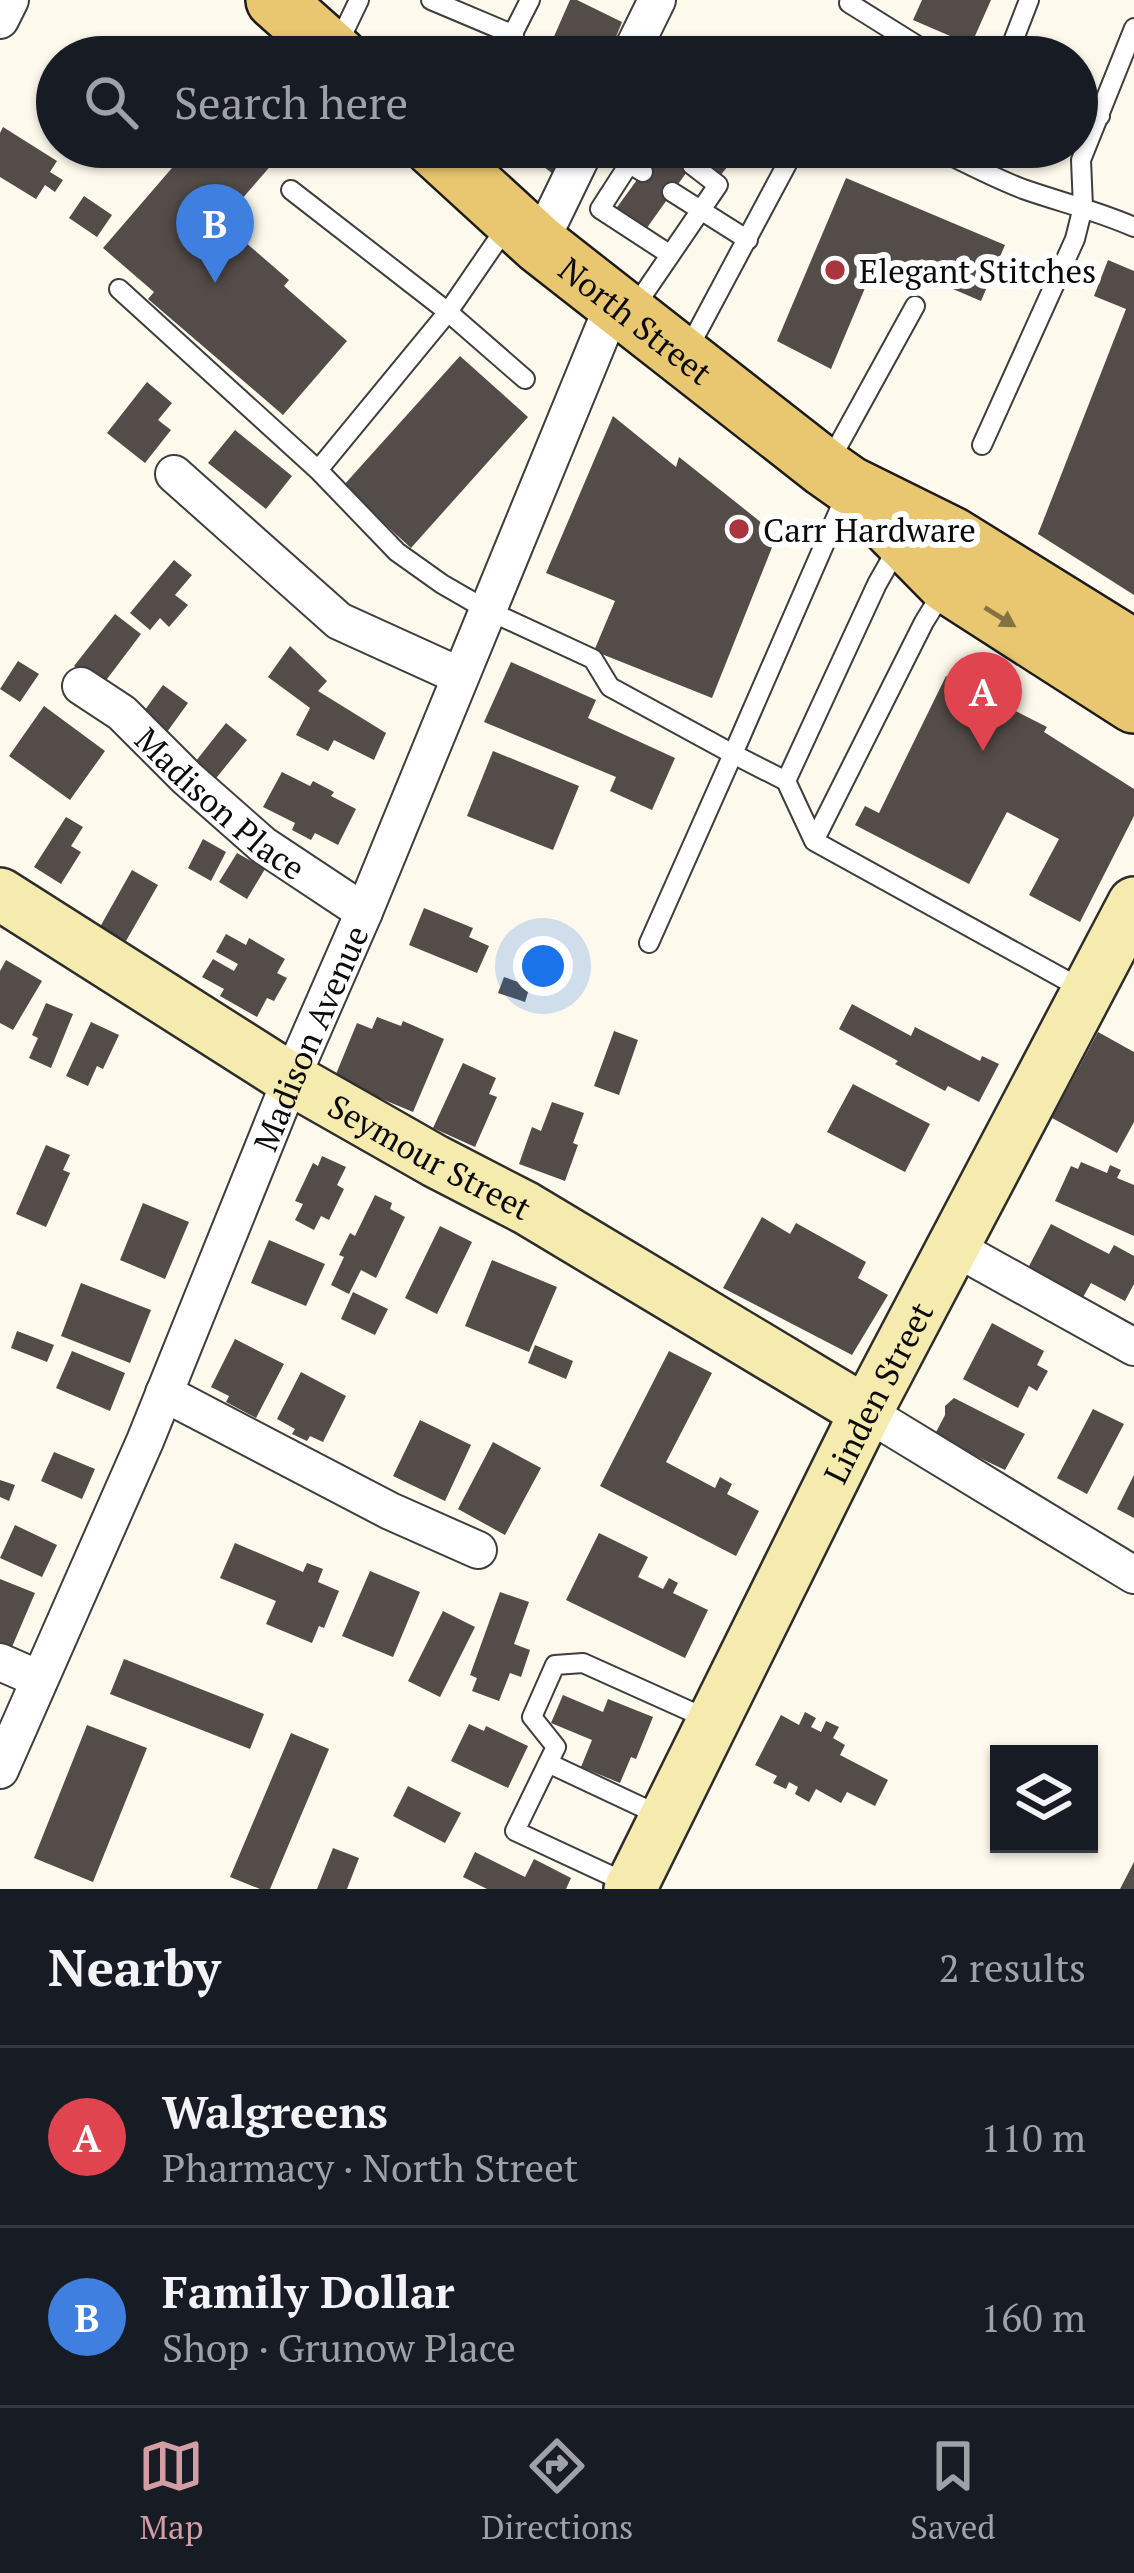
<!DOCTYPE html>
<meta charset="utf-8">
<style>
body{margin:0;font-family:"PT Serif",serif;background:#20242c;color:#f1f3f6}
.controls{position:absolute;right:36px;bottom:36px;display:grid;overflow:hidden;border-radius:0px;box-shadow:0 3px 9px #0004}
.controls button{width:108px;height:108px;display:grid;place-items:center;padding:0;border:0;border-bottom:3px solid #363941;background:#171b24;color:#f1f3f6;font:60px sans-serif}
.you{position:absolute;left:543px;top:966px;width:42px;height:42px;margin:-30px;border:9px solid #fff;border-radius:50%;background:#1a73e8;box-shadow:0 0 0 18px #1a73e833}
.badge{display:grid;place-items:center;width:78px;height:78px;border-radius:50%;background:#d29da3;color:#fff;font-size:39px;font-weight:700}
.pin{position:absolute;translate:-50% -99px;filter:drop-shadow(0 3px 6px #0008)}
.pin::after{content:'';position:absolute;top:63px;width:42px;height:36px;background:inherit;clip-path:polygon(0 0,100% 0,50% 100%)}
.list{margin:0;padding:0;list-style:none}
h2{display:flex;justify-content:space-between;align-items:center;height:156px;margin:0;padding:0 48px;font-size:51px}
h2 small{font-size:39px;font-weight:400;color:#9ea1a6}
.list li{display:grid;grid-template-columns:78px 1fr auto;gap:36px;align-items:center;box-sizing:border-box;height:180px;padding:0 48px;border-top:3px solid #363941}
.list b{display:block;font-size:45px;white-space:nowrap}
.list p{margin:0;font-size:39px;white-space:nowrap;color:#9ea1a6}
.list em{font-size:39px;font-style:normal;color:#9ea1a6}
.icon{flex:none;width:66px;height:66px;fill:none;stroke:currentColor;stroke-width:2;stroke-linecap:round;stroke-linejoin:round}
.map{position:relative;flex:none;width:1134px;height:1889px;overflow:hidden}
.search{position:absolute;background:#171b24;box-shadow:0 3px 9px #0004;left:36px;right:36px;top:36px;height:132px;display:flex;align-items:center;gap:30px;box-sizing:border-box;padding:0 42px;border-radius:66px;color:#9ea1a6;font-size:45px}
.sheet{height:516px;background:#171b24}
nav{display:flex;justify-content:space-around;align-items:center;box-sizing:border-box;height:168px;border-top:3px solid #363941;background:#171b24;font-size:33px;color:#9ea1a6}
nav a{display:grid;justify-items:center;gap:6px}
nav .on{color:#d29da3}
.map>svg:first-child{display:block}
.building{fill:#534c49}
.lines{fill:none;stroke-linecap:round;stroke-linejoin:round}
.lane-casing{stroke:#3e3e3e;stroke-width:22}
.street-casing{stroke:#3e3e3e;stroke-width:40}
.secondary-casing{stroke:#2d2d2d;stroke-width:56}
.primary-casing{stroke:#1c1c1c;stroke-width:62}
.lane{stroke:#fff;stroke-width:18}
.street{stroke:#fff;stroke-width:36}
.secondary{stroke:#f6ebae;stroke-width:51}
.primary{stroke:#e9c770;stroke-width:57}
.oneway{fill:#857243}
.poi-dot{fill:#ab343e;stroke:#fff;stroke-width:4.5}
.labels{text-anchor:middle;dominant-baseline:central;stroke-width:12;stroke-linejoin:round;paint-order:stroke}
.poi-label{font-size:33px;fill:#0b0b0b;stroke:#fff;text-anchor:start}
.street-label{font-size:33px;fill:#0b0b0b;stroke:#fff}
</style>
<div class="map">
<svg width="1134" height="1889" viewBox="0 0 1134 1889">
<rect width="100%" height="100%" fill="#fdf9ec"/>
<path class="building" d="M570,0H577L622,22L608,57H545Z
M922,0H991L971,45L913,20Z
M3,127L57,161L50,172L63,180L55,192L45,185L36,199L0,177V133Z
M190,147H287L241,200L237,196L212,225L239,249L245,242L289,280L284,286L347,341L283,415L148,299L154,292L103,248Z
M518,147H569L557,177Z
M661,147H722L735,157L720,176L696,159L644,232L615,210Z
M846,178L1005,245L981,301L878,257L831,369L777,341Z
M84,196L112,215L97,237L69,218Z
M1108,260L1134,271V595L1038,534L1126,309L1094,296Z
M460,356L528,417L411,548L343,486Z
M147,382L172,403L158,420L171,430L145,463L107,433Z
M613,416L676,467L679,457L777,535L712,698L594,651L615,601L546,573Z
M235,430L292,476L266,509L208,463Z
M174,560L192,575L175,595L188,605L169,627L160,618L150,630L130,613Z
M115,614L141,634L101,687L74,666Z
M290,646L327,681L318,691L386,733L374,760L334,740L328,751L296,735L310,708L268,677Z
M18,661L39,674L20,702L0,689Z
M511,662L596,700L588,718L675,758L652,810L610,791L616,777L484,722Z
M946,676L1047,727L1044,732L1134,789V816L1080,922L1029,895L1059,839L1007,812L969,884L855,825L865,806L879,813Z
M163,685L188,703L162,739L137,721Z
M44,706L105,751L70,800L9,756Z
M226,723L247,740L213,782L192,766Z
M493,751L579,786L553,850L467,816Z
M282,772L310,786L313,781L334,792L331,796L356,809L338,845L315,833L311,840L292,830L295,823L263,807Z
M66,817L83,827L71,846L81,852L61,884L34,867Z
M203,839L226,852L211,881L188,868Z
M237,853L265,869L247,899L219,882Z
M132,870L158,885L126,941L100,927Z
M424,908L473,928L469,937L489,946L477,973L409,945Z
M226,934L246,945L249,938L285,959L277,973L287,978L274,1001L267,998L257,1017L220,996L224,989L202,977L213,959L234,971L238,964L216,952Z
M6,960L42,981L13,1030L0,1023V971Z
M504,977L530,986L525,1002L498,993Z
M46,1003L73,1014L51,1068L29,1058L38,1038L32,1035Z
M852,1004L911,1036L915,1027L980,1061L982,1056L999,1064L979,1102L948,1086L945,1091L895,1064L898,1061L839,1029Z
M377,1017L401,1026L403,1021L444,1039L413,1112L334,1079L357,1023L372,1029Z
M91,1022L119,1035L103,1069L97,1066L88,1086L66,1076Z
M614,1031L638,1040L619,1095L594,1086Z
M1098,1032L1134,1052V1122L1117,1153L1052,1118Z
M463,1063L496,1078L489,1094L497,1097L475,1147L433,1128Z
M853,1084L930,1124L905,1172L827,1132Z
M552,1102L584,1113L573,1143L578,1145L565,1181L519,1164L532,1127L541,1131Z
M46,1145L70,1155L63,1170L70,1173L46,1227L16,1214Z
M322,1156L346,1167L337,1185L344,1189L329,1220L321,1216L314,1230L295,1220L303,1204L295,1201L313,1163L318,1166Z
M1081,1162L1107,1173L1110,1165L1121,1170L1117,1178L1134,1185V1236L1055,1201L1071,1166L1078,1169Z
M375,1195L392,1203L390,1209L405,1217L376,1278L361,1270L349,1294L331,1285L344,1257L339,1255L350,1233L355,1236Z
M143,1203L189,1222L165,1279L120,1260Z
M762,1217L790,1234L796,1223L866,1262L858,1278L888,1295L852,1355L723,1288Z
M1051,1224L1109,1254L1114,1245L1134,1256V1284L1125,1301L1091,1283L1082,1299L1027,1270Z
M440,1226L472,1242L437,1314L405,1298Z
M269,1240L325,1264L306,1306L251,1283Z
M492,1260L557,1287L529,1352L465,1326Z
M81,1283L151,1310L130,1363L61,1336Z
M353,1292L388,1309L375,1335L341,1319Z
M992,1323L1044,1351L1037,1365L1048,1371L1037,1391L1029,1386L1018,1408L963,1379Z
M17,1331L54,1345L47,1362L11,1348Z
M235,1339L284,1364L256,1418L226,1402L229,1396L211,1387Z
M535,1345L573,1361L566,1379L528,1363Z
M72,1351L125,1373L110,1411L56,1388Z
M669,1351L712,1373L666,1462L715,1488L720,1477L732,1484L727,1494L759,1511L736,1556L600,1486Z
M301,1372L346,1396L323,1442L310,1436L307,1441L292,1434L295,1429L277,1419Z
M954,1398L1025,1434L1005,1470L934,1436L945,1415V1406Z
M1093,1409L1124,1424L1087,1494L1057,1478Z
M420,1420L471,1445L445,1501L393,1476Z
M493,1442L541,1468L505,1535L458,1509Z
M54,1452L95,1469L82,1499L41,1481Z
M1134,1475V1518L1117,1509Z
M0,1480L15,1485L9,1501L0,1497Z
M15,1525L57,1545L42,1577L0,1558Z
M599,1533L648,1557L638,1577L663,1589L669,1578L678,1583L673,1593L708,1610L685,1658L566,1600Z
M235,1543L303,1572L307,1563L323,1569L318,1582L339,1591L324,1628L319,1626L312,1643L266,1624L276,1601L220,1578Z
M370,1571L420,1592L393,1657L342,1636Z
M0,1579L35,1593L6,1661L0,1659Z
M500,1592L529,1602L514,1644L530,1650L521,1677L510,1673L499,1701L472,1691L477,1678L470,1675Z
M443,1611L475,1627L440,1697L408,1681Z
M124,1659L264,1714L250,1749L110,1694Z
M563,1695L603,1712L608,1699L653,1717L636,1759L631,1757L620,1783L581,1767L592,1740L551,1723Z
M805,1712L816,1718L811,1727L821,1732L826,1721L839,1727L833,1738L845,1745L840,1755L888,1780L875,1806L847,1792L841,1803L816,1789L809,1802L795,1794L798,1787L789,1782L786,1789L773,1783L777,1776L755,1765L781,1715L799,1725Z
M469,1724L484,1731L486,1726L528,1746L508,1788L451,1761Z
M87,1725L147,1748L93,1882L34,1858Z
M291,1733L329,1749L270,1889H260L230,1877Z
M408,1786L461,1813L445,1843L393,1816Z
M333,1848L359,1858L347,1889H317Z
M475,1852L525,1877L534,1859L571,1878L566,1889H487L463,1877Z
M1134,1862V1889H1120Z"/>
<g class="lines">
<g class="lane-casing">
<path id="lane" d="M431,0L514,35
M849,3L929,53L942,57
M336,48L359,0
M501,57L530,0
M1007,57L1029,0
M1077,107L1100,116
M602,147L643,172
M640,147L600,209L669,254
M934,147C963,162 992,177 1023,189C1060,202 1098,211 1134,227
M291,190L448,312L318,470
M672,192L748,240
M509,223L448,312L525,379
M119,289L318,470L397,552L442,584L487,610L593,659L610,687L733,754L649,943
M632,311L718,185L692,165
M686,353L796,147
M982,445L1075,239L1083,207L1081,160L1134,28
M828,464L915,306
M945,588L924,622L814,841L1082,989
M786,781L877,584L898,547
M814,841L786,781L733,754L848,490
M548,1763L556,1747L532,1717L555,1665L583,1663L712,1721
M631,1885L515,1831L548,1763L661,1816"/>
</g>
<g class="street-casing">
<g id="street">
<path d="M0,20L10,0"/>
<path d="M629,57L657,0"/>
<path d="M539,244L586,147"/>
<path d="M174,474L339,621L460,676"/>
<path id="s1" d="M81,686L122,713L187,778L263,845L364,912"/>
<path d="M954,1247L1134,1347"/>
<path d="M164,1393L390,1511L478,1550"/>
<path d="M866,1412L1134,1575"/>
<path d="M0,1662L39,1679"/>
<path id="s2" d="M0,1770L145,1441L291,1079L364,912L614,303"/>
</g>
</g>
<g class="secondary-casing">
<g id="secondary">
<path id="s3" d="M0,894L291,1079L435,1161L526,1208L866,1412"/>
<path id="s4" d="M630,1889L866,1412L1134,903"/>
</g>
</g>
<g class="primary-casing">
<g id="primary">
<path d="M275,0L339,57"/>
<path id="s5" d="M433,147L539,244L825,468L849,485L952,536L1134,649"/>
<path d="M882,518L947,584L1134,704"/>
</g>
</g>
<use href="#lane" class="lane"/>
<use href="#street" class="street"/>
<use href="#secondary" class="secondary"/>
<use href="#primary" class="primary"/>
</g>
<defs><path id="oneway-solid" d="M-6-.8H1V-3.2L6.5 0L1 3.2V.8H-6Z" transform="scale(3)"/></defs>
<use class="oneway" href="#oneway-solid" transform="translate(1000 617) rotate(32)"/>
<g class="poi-dot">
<circle cx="835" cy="270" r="12"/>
<circle cx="739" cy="529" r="12"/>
</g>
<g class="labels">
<g class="poi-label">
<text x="859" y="270">Elegant Stitches</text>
<text x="763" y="529">Carr Hardware</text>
</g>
<g class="street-label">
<text stroke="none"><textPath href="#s5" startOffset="267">North Street</textPath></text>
<text stroke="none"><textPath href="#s1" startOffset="183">Madison Place</textPath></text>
<text stroke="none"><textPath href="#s2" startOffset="795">Madison Avenue</textPath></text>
<text stroke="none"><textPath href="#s3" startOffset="504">Seymour Street</textPath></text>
<text stroke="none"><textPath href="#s4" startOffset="555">Linden Street</textPath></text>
</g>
</g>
</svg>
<div class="controls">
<button><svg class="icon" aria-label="layers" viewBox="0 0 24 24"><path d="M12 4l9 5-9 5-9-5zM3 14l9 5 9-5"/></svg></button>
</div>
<div class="you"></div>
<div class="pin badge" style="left:983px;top:751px;background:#e0444e">A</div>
<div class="pin badge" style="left:215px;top:283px;background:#3f7fe0">B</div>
<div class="search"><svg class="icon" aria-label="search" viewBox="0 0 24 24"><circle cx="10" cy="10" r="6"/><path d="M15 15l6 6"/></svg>Search here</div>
</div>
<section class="sheet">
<h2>Nearby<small>2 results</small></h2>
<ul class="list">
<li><span class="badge" style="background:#e0444e">A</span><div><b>Walgreens</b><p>Pharmacy · North Street</p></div><em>110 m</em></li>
<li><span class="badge" style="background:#3f7fe0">B</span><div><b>Family Dollar</b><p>Shop · Grunow Place</p></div><em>160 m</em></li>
</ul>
</section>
<nav>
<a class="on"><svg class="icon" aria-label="map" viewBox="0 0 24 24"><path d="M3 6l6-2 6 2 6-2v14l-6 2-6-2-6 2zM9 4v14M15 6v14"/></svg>Map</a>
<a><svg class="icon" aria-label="directions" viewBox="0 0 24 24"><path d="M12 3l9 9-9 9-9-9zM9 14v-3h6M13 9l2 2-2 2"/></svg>Directions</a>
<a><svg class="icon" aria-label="saved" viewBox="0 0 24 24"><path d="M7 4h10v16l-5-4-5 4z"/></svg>Saved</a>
</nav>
